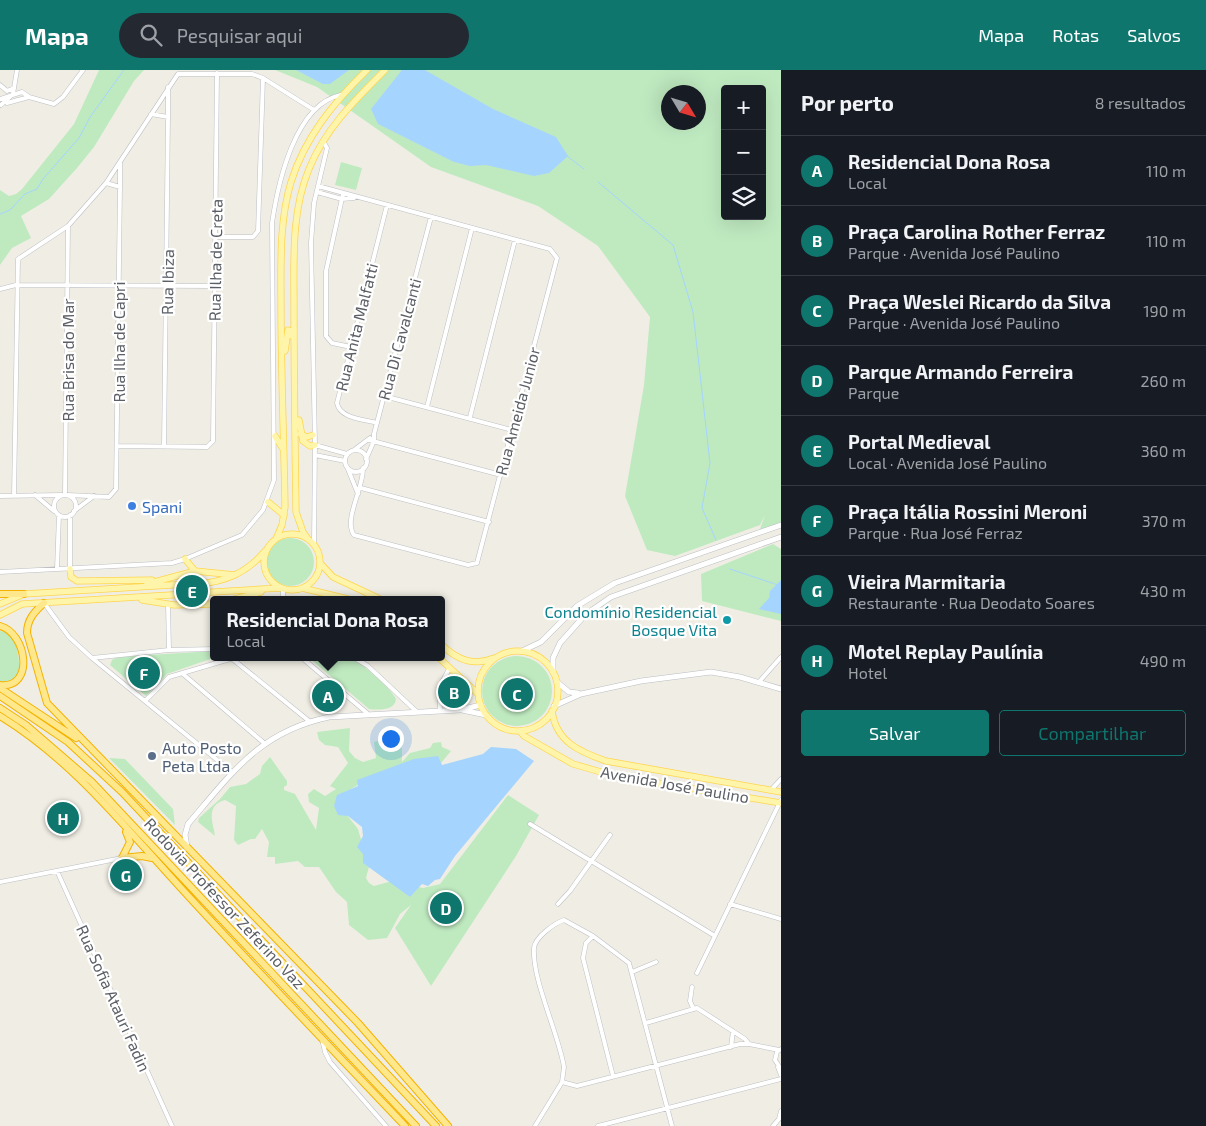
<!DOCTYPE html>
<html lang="pt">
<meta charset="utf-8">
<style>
body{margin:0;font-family:"Exo 2",sans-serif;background:#242831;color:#f1f3f6}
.controls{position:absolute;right:15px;top:15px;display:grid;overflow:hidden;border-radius:5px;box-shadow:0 5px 20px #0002}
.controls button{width:45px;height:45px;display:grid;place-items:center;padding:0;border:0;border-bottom:1px solid #363941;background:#171b24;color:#f1f3f6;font:25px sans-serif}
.compass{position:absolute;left:661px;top:15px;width:45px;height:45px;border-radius:50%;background:#171b24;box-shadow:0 5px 20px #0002;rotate:128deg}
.you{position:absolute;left:390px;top:668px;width:18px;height:18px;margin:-12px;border:4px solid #fff;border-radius:50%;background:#1a73e8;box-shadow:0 0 0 8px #1a73e833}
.badge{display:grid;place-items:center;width:32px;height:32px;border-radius:50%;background:#0f766e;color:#fff;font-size:16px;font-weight:700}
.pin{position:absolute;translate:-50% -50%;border:2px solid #fff;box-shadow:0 1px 5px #0006}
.popup{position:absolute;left:210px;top:526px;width:235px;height:65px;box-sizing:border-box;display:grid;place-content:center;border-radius:5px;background:#171b24;filter:drop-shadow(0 1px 4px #0005);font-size:16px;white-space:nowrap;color:#9ea1a6}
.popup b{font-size:19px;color:#f1f3f6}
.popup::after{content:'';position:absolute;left:50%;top:100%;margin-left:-10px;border:10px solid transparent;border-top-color:#171b24}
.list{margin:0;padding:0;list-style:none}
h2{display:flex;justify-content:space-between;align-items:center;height:65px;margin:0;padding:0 20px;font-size:21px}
h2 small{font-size:16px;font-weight:400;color:#9ea1a6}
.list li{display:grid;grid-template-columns:32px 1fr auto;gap:15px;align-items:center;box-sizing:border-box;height:70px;padding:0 20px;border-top:1px solid #363941}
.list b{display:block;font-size:19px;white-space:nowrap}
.list p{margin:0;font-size:16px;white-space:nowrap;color:#9ea1a6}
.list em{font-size:16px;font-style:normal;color:#9ea1a6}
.actions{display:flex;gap:10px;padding:15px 20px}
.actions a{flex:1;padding:11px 0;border:1px solid #0f766e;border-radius:5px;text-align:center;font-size:18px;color:#0f766e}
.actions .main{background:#0f766e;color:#fff}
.icon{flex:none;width:28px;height:28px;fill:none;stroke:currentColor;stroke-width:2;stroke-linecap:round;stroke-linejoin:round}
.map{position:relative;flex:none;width:781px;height:1056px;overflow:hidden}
header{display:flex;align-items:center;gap:30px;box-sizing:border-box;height:70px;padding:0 25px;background:#0f766e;color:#fff}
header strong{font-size:24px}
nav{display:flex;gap:28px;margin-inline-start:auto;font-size:18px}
.search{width:350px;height:45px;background:#242831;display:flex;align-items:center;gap:12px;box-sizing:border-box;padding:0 18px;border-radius:28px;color:#9ea1a6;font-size:19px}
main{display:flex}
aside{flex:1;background:#171b24}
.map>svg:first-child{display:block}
.green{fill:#bfeac0;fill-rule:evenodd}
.water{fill:#a5d4ff}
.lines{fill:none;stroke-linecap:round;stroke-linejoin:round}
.stream{stroke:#a5d4ff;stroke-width:1}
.street-casing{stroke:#bcbec4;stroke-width:5}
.secondary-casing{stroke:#babdc3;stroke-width:6}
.primary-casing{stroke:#fed54f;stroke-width:7}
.highway-casing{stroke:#f4b300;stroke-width:8}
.street{stroke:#fff;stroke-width:4}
.secondary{stroke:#fff;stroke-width:5}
.primary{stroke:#fff5aa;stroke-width:5.5}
.highway{stroke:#ffe78c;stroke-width:6}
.shop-dot{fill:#3f7fe0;stroke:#fff;stroke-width:2}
.culture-dot{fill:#0f9aa8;stroke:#fff;stroke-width:2}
.service-dot{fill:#5c6f8a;stroke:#fff;stroke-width:2}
.labels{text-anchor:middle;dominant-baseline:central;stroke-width:4.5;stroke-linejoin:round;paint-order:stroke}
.street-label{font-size:16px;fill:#5c6066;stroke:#fff}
.shop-label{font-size:16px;fill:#366cbe;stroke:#fff;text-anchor:start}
.culture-label{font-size:16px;fill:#0d838f;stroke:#fff;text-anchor:end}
.service-label{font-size:16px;fill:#4e5e75;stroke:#fff;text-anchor:start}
</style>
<header>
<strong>Mapa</strong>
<div class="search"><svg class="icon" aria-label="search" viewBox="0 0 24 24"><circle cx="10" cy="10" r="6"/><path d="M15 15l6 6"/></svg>Pesquisar aqui</div>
<nav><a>Mapa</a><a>Rotas</a><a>Salvos</a></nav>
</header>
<main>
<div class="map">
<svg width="781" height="1056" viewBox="0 0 781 1056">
<rect width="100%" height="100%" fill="#f0eee4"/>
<path class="green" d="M99,0H144L134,11L94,77L77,98L49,129L21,146L31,168L12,178L0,195V120L9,126L16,124L22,119L74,54Z
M275,0H781V455L759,462L765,445L760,455L675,486L647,480L625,426L644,315L650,247L598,176L538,136L431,97L317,17ZM725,19H762V146H725ZM668,22H698V52H668Z
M341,92L362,98L356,120L335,115Z
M266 492a24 24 0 1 1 48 0a24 24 0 1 1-48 0Z
M773,474L781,479V551L702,531L701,504Z
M0,561L6,562L15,570C19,592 27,607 0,615Z
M214,581L216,587L167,604L146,626L110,595L112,590L117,587Z
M482 621a35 35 0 1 1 70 0a35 35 0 1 1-70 0Z
M308,587C320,587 336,585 348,587C359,590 391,618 396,629C395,641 378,640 369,639Z
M442 623a12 12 0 1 1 24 0a12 12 0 1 1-24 0Z
M350,658L349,681L355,688L363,692L376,688L374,672L381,670L389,678L396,675L402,678V692L410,683L430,678L433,673L441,672L442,677L451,681L441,693L369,708L343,724L339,735L358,759L369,797L366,808L369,813L374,816L392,811L423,818L440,814L508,725L539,745L516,786L431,916L395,858L411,835L400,844L387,868L368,870L349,855L347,832L336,822L319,797H305L298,791L275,794V787H267L269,772L262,759L255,769H251L238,775L234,770L236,736L225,730C204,736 214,755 215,766L198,752L199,748L220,729L230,717L246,714L260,704L262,696L270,687L287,711V715L284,717V720L295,724L316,760L319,738L309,732L308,724L314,719L325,726L336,719L330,716L348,693L338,677L325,675L319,670L317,662Z
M109,688L125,689L173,739L175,755Z"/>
<path class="water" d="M296,0H349L330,14H323Z
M402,0H425L493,39L556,67L568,86L549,103L534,106L486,95L470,96L454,92L378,54L371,39Z
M781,510V544L759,539L769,528L770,521Z
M491,677L516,679L534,691L455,786L440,809L435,810L428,816L422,814L410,827L363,793V784L357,777L363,766L362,757L348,746L338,745L334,736L337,725L358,716L357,710L414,689L438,686L442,695L483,684Z"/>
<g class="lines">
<path class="stream" d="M567,86L584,99
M598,112L673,175L693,242L710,393L702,438L716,470
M0,144L10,140L25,124L37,119L43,109L79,68L90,47L124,0
M730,499L781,516"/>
<g class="street-casing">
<path id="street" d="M0,15L7,21L14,18
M0,29L22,22L29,27L54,34L63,27L83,0
M7,33L29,27
M1,35L13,24L17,0
M151,44L168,47V17
M106,113L120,117V93
M318,116L550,179L557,188L477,493L468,495L354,465C343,450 364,417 363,398
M317,122L342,129L354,128
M343,124L326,201V266L332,273L351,277
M216,167H253L258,161L263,8
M0,219L16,215L213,216
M384,326L512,360
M427,337L472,158
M470,347L515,170
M377,353C364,349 340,349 337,333L387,135
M369,370L501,405
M315,375L347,384
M117,376L207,377L213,371L217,3
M164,377L168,47
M354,380L370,368
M345 391a11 11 0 1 1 22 0a11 11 0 1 1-22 0Z
M315,385L345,391
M366,389L374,371V364L431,147
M348,399L358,424
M361,418L489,452
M65,424L68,156
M54 436a11 11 0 1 1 22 0a11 11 0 1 1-22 0Z
M35,425L54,441
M68,425L109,427L116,419L120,117
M0,426L62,425
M14,426L18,189L68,156L106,113L178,4H252L263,8L314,40
M74,441L94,426
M314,474L315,375L311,173L314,133L327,78L323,71
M57,499L59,445
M70,499V445
M0,502L172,493L185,489L242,465L263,440L274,410L272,153C278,113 295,34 341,25
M283,519V530
M44,533L69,567L92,588L232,702
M168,535L169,580
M230,587L309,651
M301,587L367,643
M353,587L368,596L417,642
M92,588L169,580L214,579
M183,604L264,673
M759,612L781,587
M145,631L169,607L230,589
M440,640L439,618L449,599
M771,720L781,709
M530,754L715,866
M57,801L172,1056
M0,812L122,788
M558,834L570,821L610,765
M730,834L781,849
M593,866L586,873L583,888L613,1006
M632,902L656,892
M697,903L781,730
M692,917L690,931L693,938
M646,953L697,938L745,969L749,974
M322,969L325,982L330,992L386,1056
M731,977L733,961
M781,979L777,982L775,990L781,999
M778,997L781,1005
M562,1012L577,1016L740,974H749L779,980
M535,1056L562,1012L564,997C558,962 532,910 534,878C535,867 555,853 564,850L593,866L629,893L672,1056
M598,1056L781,1009
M773,1056L779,1049L781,1041"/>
</g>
<g class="secondary-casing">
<path id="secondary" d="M522,581L541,572L577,536L615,513L781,455
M553,602V588L560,573L585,545L611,527L781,467
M557,612L569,622L578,623
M554,636L581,624L641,611L711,602L740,607L781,619
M462,640L486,645
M187,777L185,765L188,754C233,702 259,662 329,647L459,640L481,635"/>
</g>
<g class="primary-casing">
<path id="primary" d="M285,281L288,260L291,261L292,266
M299,350L303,371L310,376L315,375
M300,364L307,367L313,365
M275,366L283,379
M268,432L284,445
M264 492a28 28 0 1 1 56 0a28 28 0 1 1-56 0Z
M276,469L282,455L285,437C284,370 281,303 281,236C281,194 279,152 291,112C305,67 334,32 367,0
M308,469L303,462L296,442C295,374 294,305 294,237C294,191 291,142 309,99C325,59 355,30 385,0
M185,489L195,501
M320,493L333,507L382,530
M70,499L71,507L77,511L152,510
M147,514L195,501L235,505
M197,514C225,512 247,503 265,481
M302,518L352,530
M197,523L281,518
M142,530L174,535L214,534
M231,530L261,522
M0,534L24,524L188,514
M0,545L22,534L187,524
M442,575C456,589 473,597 494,588
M478 621a40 40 0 1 1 80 0a40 40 0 1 1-80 0Z
M438,587L478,624
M552,641C556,672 580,682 606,691L781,722
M520,661L524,666L573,694L615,706L781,733"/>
</g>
<g class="highway-casing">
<path id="highway" d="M0,524H24
M44,533C34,542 27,550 27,563L47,633L358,953L448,1056
M0,556C27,563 35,619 0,615
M0,618L76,668
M0,626L68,672L122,722L436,1056
M0,638L26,655L92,712L416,1056
M0,646C71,689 124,756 180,817C254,898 330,977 405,1056
M122,788L130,772L126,762
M122,788L142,786L152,788"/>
</g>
<use href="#street" class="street"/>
<use href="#secondary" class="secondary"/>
<use href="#primary" class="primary"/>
<use href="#highway" class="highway"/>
</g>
<circle class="shop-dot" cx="132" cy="436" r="5"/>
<circle class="culture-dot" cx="727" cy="550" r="5"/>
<circle class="service-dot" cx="152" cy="686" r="5"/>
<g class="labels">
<g class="street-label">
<text transform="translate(215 190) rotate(-89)">Rua Ilha de Creta</text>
<text transform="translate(167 212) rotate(-89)">Rua Ibiza</text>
<text transform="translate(356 257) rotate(-76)">Rua Anita Malfatti</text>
<text transform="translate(399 269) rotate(-75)">Rua Di Cavalcanti</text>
<text transform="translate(118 272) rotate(-90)">Rua Ilha de Capri</text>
<text transform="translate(67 290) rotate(-90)">Rua Brisa do Mar</text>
<text transform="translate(517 341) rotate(-75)">Rua Ameida Junior</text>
<text transform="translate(675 714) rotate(10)">Avenida José Paulino</text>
<text transform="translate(225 833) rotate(47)">Rodovia Professor Zeferino Vaz</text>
<text transform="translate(114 928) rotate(66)">Rua Sofia Atauri Fadin</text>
</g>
<g class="shop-label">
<text x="142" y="436">Spani</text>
</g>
<g class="culture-label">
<text x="717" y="541">Condomínio Residencial<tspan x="717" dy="18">Bosque Vita</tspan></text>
</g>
<g class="service-label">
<text x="162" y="677">Auto Posto<tspan x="162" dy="18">Peta Ltda</tspan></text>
</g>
</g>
</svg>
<div class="controls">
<button>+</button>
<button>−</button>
<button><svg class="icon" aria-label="layers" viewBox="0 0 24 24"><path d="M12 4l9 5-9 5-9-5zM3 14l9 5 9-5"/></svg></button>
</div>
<svg class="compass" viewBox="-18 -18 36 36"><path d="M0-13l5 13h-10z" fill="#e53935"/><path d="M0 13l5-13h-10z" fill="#9ea1a6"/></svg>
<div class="you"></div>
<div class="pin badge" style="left:328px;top:626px">A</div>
<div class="popup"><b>Residencial Dona Rosa</b>Local</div>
<div class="pin badge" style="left:454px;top:622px">B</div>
<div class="pin badge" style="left:517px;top:624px">C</div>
<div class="pin badge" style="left:446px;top:838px">D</div>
<div class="pin badge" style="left:192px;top:521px">E</div>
<div class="pin badge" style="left:144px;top:603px">F</div>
<div class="pin badge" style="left:126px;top:805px">G</div>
<div class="pin badge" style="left:63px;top:748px">H</div>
</div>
<aside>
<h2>Por perto<small>8 resultados</small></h2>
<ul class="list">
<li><span class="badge">A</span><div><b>Residencial Dona Rosa</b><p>Local</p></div><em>110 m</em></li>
<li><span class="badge">B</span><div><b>Praça Carolina Rother Ferraz</b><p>Parque · Avenida José Paulino</p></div><em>110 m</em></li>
<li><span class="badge">C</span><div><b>Praça Weslei Ricardo da Silva</b><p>Parque · Avenida José Paulino</p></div><em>190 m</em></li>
<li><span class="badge">D</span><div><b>Parque Armando Ferreira</b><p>Parque</p></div><em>260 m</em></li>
<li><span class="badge">E</span><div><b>Portal Medieval</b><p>Local · Avenida José Paulino</p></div><em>360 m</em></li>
<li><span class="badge">F</span><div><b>Praça Itália Rossini Meroni</b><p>Parque · Rua José Ferraz</p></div><em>370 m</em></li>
<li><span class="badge">G</span><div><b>Vieira Marmitaria</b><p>Restaurante · Rua Deodato Soares</p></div><em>430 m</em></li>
<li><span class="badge">H</span><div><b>Motel Replay Paulínia</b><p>Hotel</p></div><em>490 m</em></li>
</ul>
<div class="actions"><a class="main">Salvar</a><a>Compartilhar</a></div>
</aside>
</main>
